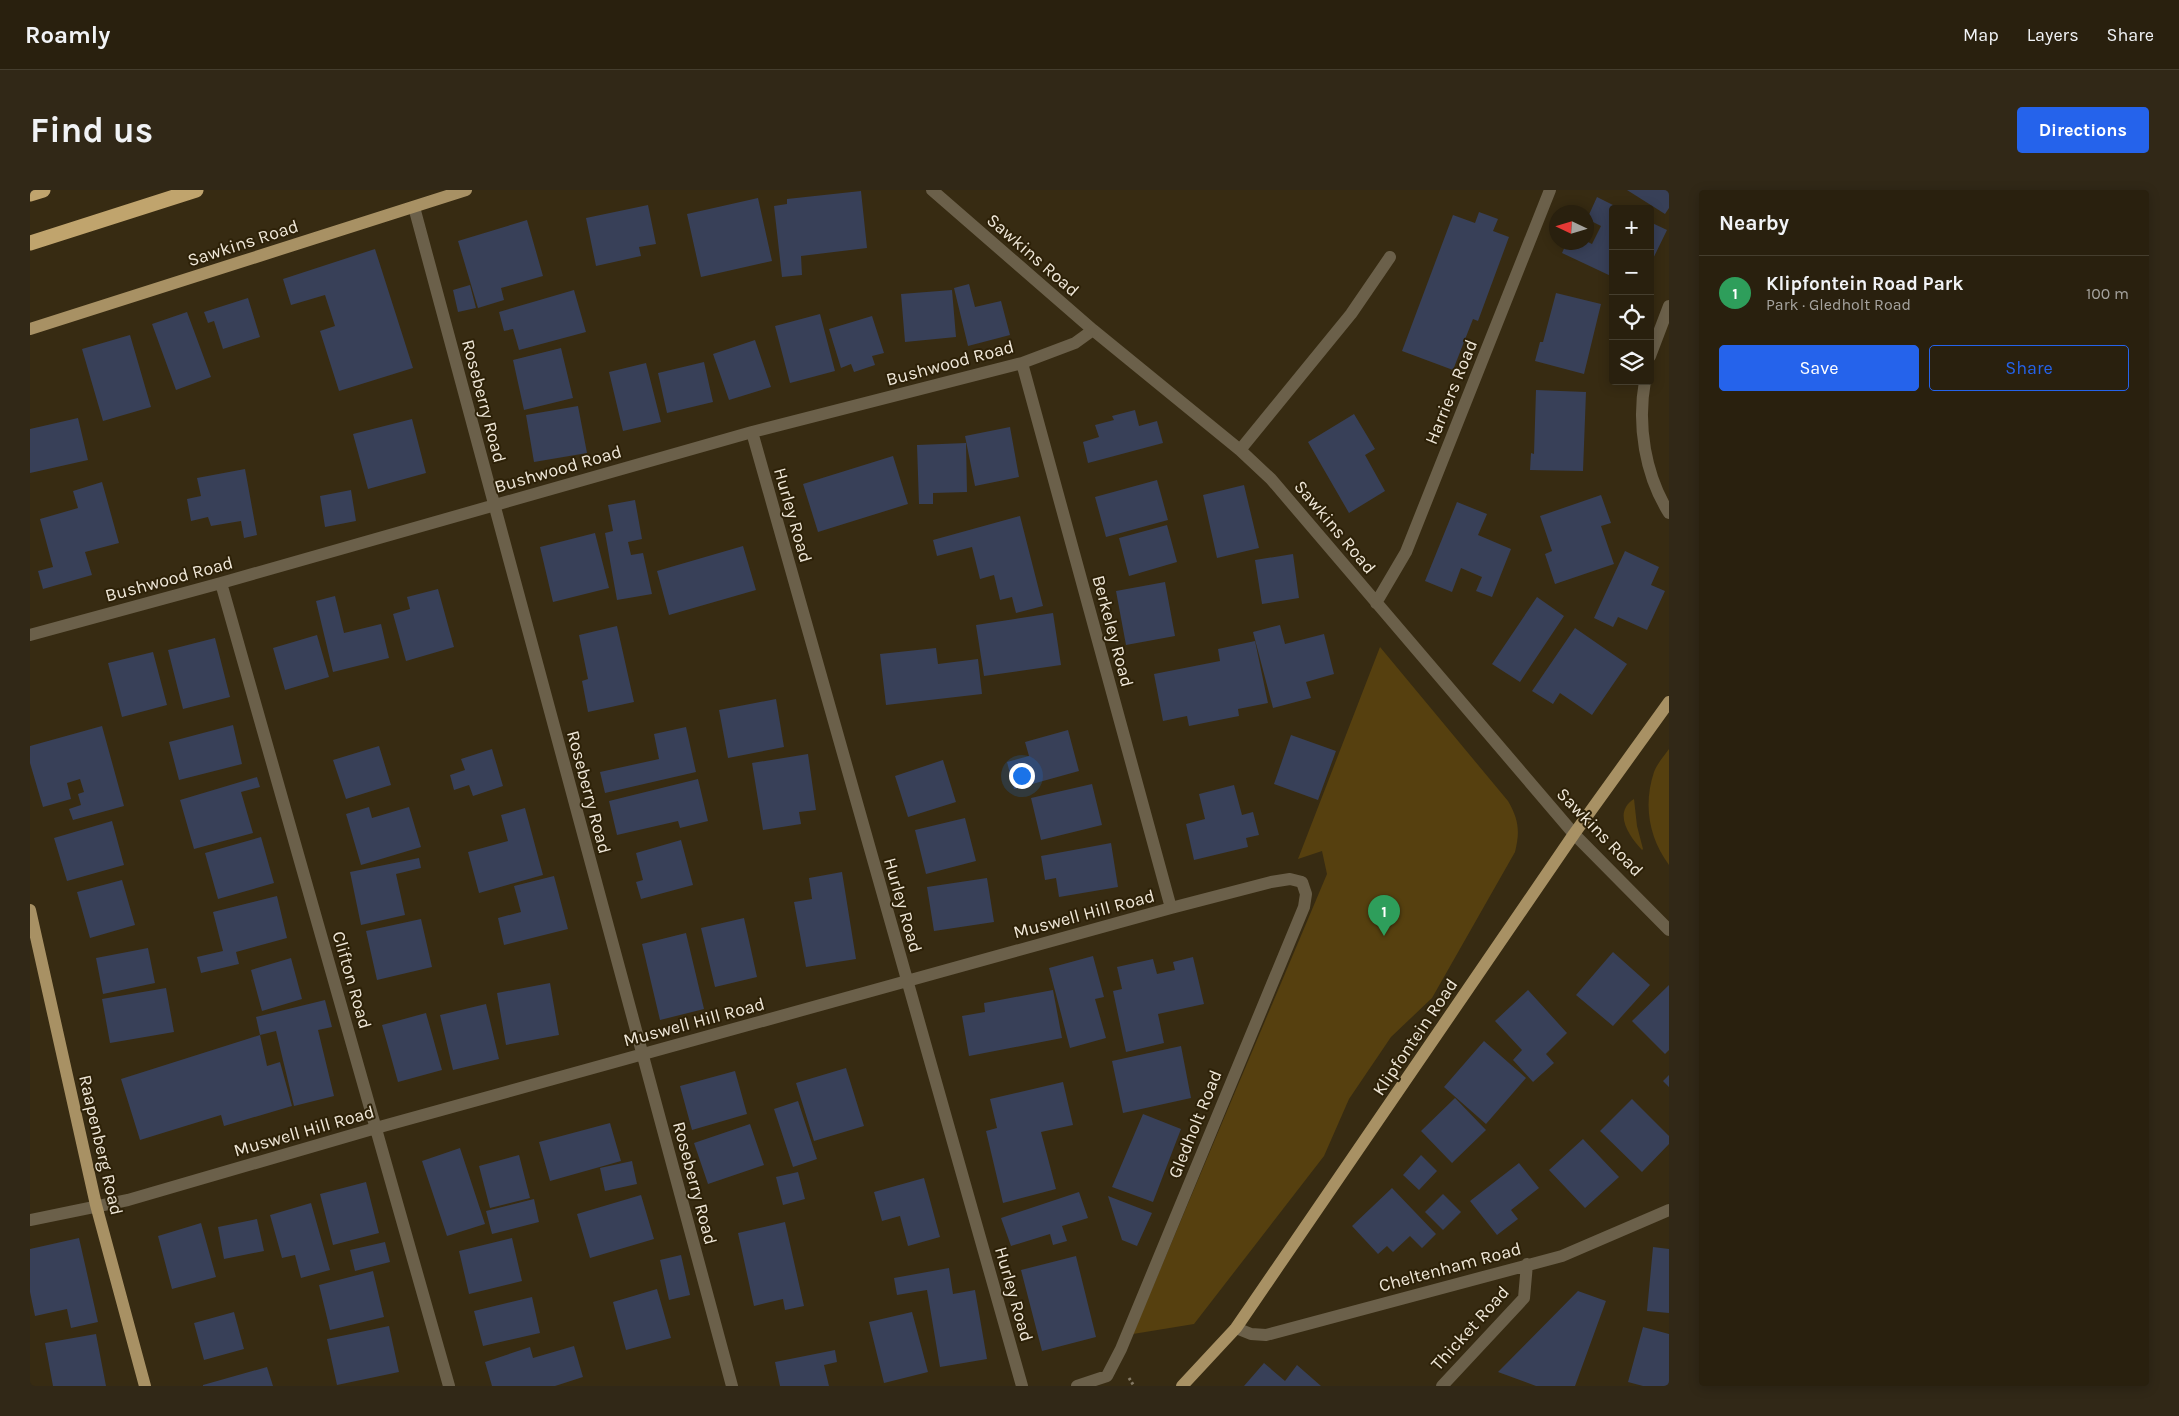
<!DOCTYPE html>
<meta charset="utf-8">
<style>
body{margin:0;font-family:Karla,sans-serif;background:#312817;color:#f1f3f6}
.controls{position:absolute;right:15px;top:15px;display:grid;overflow:hidden;border-radius:5px;box-shadow:0 2px 12px #0003}
.controls button{width:45px;height:45px;display:grid;place-items:center;padding:0;border:0;border-bottom:1px solid #453e2e;background:#29200e;color:#f1f3f6;font:25px sans-serif}
.compass{position:absolute;left:1519px;top:15px;width:45px;height:45px;border-radius:50%;background:#29200e;box-shadow:0 2px 12px #0003;rotate:274deg}
.you{position:absolute;left:991px;top:585px;width:18px;height:18px;margin:-12px;border:4px solid #fff;border-radius:50%;background:#1a73e8;box-shadow:0 0 0 8px #1a73e833}
.badge{display:grid;place-items:center;width:32px;height:32px;border-radius:50%;background:#2563eb;color:#fff;font-size:16px;font-weight:700}
.pin{position:absolute;translate:-50% -41px;filter:drop-shadow(0 1px 2px #0008)}
.pin::after{content:'';position:absolute;top:26px;width:18px;height:15px;background:inherit;clip-path:polygon(0 0,100% 0,50% 100%)}
.list{margin:0;padding:0;list-style:none}
h2{display:flex;justify-content:space-between;align-items:center;height:65px;margin:0;padding:0 20px;font-size:21px}
h2 small{font-size:16px;font-weight:400;color:#a5a39e}
.list li{display:grid;grid-template-columns:32px 1fr auto;gap:15px;align-items:center;box-sizing:border-box;height:75px;padding:0 20px;border-top:1px solid #453e2e}
.list b{display:block;font-size:19px;white-space:nowrap}
.list p{margin:0;font-size:16px;white-space:nowrap;color:#a5a39e}
.list em{font-size:16px;font-style:normal;color:#a5a39e}
.actions{display:flex;gap:10px;padding:15px 20px}
.actions a{flex:1;padding:11px 0;border:1px solid #2563eb;border-radius:5px;text-align:center;font-size:18px;color:#2563eb}
.actions .main{background:#2563eb;color:#fff}
.icon{flex:none;width:28px;height:28px;fill:none;stroke:currentColor;stroke-width:2;stroke-linecap:round;stroke-linejoin:round}
.map{position:relative;flex:none;width:1639px;height:1196px;overflow:hidden;border-radius:5px}
header{display:flex;align-items:center;gap:30px;box-sizing:border-box;height:70px;padding:0 25px;background:#29200e;border-bottom:1px solid #453e2e}
header strong{font-size:24px}
nav{display:flex;gap:28px;margin-inline-start:auto;font-size:18px}
.intro{display:flex;align-items:center;justify-content:space-between;box-sizing:border-box;height:120px;padding:0 30px}
h1{margin:0;font-size:35px}
.button{padding:12px 22px;border-radius:5px;background:#2563eb;color:#fff;font-size:18px;font-weight:700}
main{display:flex;gap:30px;padding:0 30px}
aside{flex:1;background:#29200e;border-radius:5px;box-shadow:0 2px 12px #0003}
.map>svg:first-child{display:block}
.green{fill:#56400f}
.building{fill:#384058}
.lines{fill:none;stroke-linecap:round;stroke-linejoin:round}
.path{stroke:#837863;stroke-width:3;stroke-dasharray:2.5 2.5;stroke-linecap:butt}
.minor{stroke:#6b604a;stroke-width:12}
.major{stroke:#a89164;stroke-width:12}
.highway{stroke:#c0a46d;stroke-width:15}
.labels{text-anchor:middle;dominant-baseline:central;stroke-width:4;stroke-linejoin:round;paint-order:stroke}
.street-label{font-size:18px;fill:#efe7d8;stroke:#2d2108}
</style>
<header>
<strong>Roamly</strong>
<nav><a>Map</a><a>Layers</a><a>Share</a></nav>
</header>
<div class="intro"><h1>Find us</h1><a class="button">Directions</a></div>
<main>
<div class="map">
<svg width="1639" height="1196" viewBox="0 0 1639 1196">
<rect width="100%" height="100%" fill="#372b12"/>
<path class="green" d="M1350,457L1478,611C1489,630 1490,642 1485,662L1402,808L1361,847L1319,909L1294,966L1164,1134L1103,1144L1297,684L1292,661L1268,669Z
M1639,559V675C1619,648 1613,615 1624,582C1627,574 1634,566 1639,559Z
M1604,609L1607,636L1613,659L1612,660C1600,647 1582,623 1604,609Z"/>
<path class="building" d="M1597,0H1639V18L1635,24Z
M831,1L837,58L771,66L772,85L752,87L744,16L757,14V9Z
M1567,7L1591,19H1583V87L1532,63L1537,52L1556,51L1562,54L1571,36L1557,29Z
M728,8L742,71L671,87L657,24Z
M618,15L626,54L609,57L611,66L566,76L556,28Z
M1449,22L1468,29L1463,41L1479,47L1448,131L1443,129L1423,180L1372,161L1423,25L1445,33Z
M497,30L513,86L471,98L474,110L448,118L428,51Z
M1620,32L1637,40L1620,75Z
M345,59L383,178L309,201L290,141L305,136L295,105L261,115L253,89Z
M939,94L945,117L971,111L980,145L938,156L924,98Z
M440,95L446,118L428,122L423,100Z
M544,100L556,142L489,160L483,139L474,141L469,122Z
M922,100L926,147L875,152L871,104Z
M1526,103L1571,114L1554,184L1505,171L1510,152H1513Z
M218,108L230,147L193,159L184,131L178,133L174,122Z
M157,122L181,187L146,200L122,134Z
M790,124L805,181L760,193L745,136Z
M842,126L854,163L842,166L845,175L824,182L821,174L811,178L799,139Z
M100,145L121,217L73,231L52,159Z
M725,150L741,197L699,210L683,164Z
M531,158L543,208L494,220L483,170Z
M674,172L683,212L637,223L628,183Z
M616,173L631,232L593,241L579,182Z
M1506,200L1556,202L1553,281L1500,280L1501,263L1504,264Z
M548,216L557,263L504,272L496,225Z
M1105,220L1109,236L1127,231L1133,253L1058,273L1053,252L1069,247L1065,235L1084,230L1082,226Z
M1324,224L1345,259L1335,265L1355,301L1319,323L1278,252Z
M48,228L58,270L0,283V239Z
M382,229L396,283L338,299L323,244Z
M980,237L989,287L945,296L935,246Z
M936,253L937,302L903,303V314H889L887,255Z
M863,266L878,314L788,342L773,294Z
M215,279L227,345L214,348L211,331L181,336L178,327L161,331L157,309L171,306L167,288Z
M1127,290L1138,330L1076,347L1065,307Z
M72,292L89,353L55,362L62,385L13,399L8,381L23,377L10,329L48,318L43,301Z
M1214,295L1229,358L1187,368L1173,305Z
M321,300L326,331L295,337L290,306Z
M1571,305L1581,333L1571,336L1584,374L1525,394L1515,364L1522,361L1510,326Z
M605,310L612,349L598,352L601,365L613,363L622,404L587,410L575,343L583,341L578,315Z
M1427,312L1457,324L1448,345L1481,359L1462,407L1446,401L1452,387L1431,378L1422,402L1395,391Z
M990,326L1013,416L986,423L982,407L970,410L964,385L950,389L942,357L907,366L903,350Z
M1137,335L1147,372L1099,386L1089,348Z
M565,343L579,398L523,412L510,357Z
M713,356L726,400L639,425L627,381Z
M1595,361L1629,377L1621,395L1635,401L1617,440L1588,427L1583,437L1564,428Z
M1263,364L1269,408L1232,414L1225,370Z
M1135,392L1145,446L1096,455L1086,401Z
M408,399L424,457L376,471L363,424L380,419L377,407Z
M305,406L314,443L351,434L359,468L303,482L286,411Z
M1507,407L1534,426L1490,492L1462,474Z
M1023,423L1031,475L954,486L946,435Z
M1250,435L1255,454L1294,444L1304,484L1276,492L1281,508L1243,518L1223,442Z
M587,436L604,512L558,522L552,491L558,489L549,445Z
M1545,438L1597,474L1562,525L1530,503L1523,514L1502,501Z
M287,445L299,487L255,500L243,458Z
M185,448L200,507L153,519L138,460Z
M1225,451L1238,513L1208,519L1209,526L1159,536L1157,526L1133,531L1124,484L1190,471L1188,459Z
M906,458L908,474L948,469L952,504L856,515L850,464Z
M123,462L137,515L92,527L78,473Z
M746,509L754,557L698,568L689,520Z
M203,535L212,574L149,590L139,552Z
M72,536L94,616L43,630L39,619L51,615L48,604L54,602L50,589L37,593L41,609L13,617L0,573V556Z
M656,537L666,582L575,603L570,582L629,569L624,544Z
M1038,540L1049,581L984,599L977,572L999,566L995,552Z
M1261,545L1306,561L1288,610L1244,594Z
M349,556L361,595L316,609L303,570Z
M462,559L473,596L443,606L439,595L424,600L420,585L435,580L431,569Z
M778,564L786,620L769,622L771,634L733,640L722,573Z
M913,570L926,612L878,627L865,586Z
M227,587L230,597L211,602L223,643L164,659L150,610Z
M668,589L678,631L650,638L648,631L587,645L579,611Z
M1062,594L1072,635L1011,650L1001,608Z
M1204,595L1212,625L1223,622L1229,645L1216,648L1218,657L1164,670L1156,634L1175,629L1169,604Z
M339,617L342,628L379,617L391,657L331,675L316,624Z
M495,618L513,685L449,703L438,662L478,651L471,625Z
M935,628L946,671L896,684L885,640Z
M82,631L94,675L37,691L24,648Z
M231,647L244,693L188,709L175,663Z
M651,650L663,695L611,709L606,692L613,690L606,663Z
M1081,653L1088,697L1029,707L1026,688L1015,690L1011,666Z
M389,668L391,678L366,684L375,725L331,735L320,682Z
M812,682L826,769L776,777L764,712L782,709L779,688Z
M524,686L538,739L474,755L468,728L491,722L484,696Z
M957,688L964,732L904,741L897,697Z
M92,690L105,735L60,748L47,702Z
M247,706L257,748L206,762L209,774L171,783L167,767L193,761L183,722Z
M714,728L727,787L685,797L671,738Z
M391,729L402,777L347,790L336,741Z
M656,743L674,819L630,830L612,754Z
M118,758L125,793L73,804L66,768Z
M1583,762L1620,795L1583,836L1546,805Z
M1063,766L1074,807L1065,809L1076,848L1040,858L1019,778Z
M1163,767L1174,814L1128,824L1134,853L1096,862L1083,801L1092,799L1087,777L1123,769L1127,784L1145,780L1143,772Z
M261,768L272,809L232,821L221,780Z
M520,793L529,845L476,855L467,803Z
M1639,795V860L1635,864L1602,831Z
M136,798L144,842L80,853L72,809Z
M1023,800L1032,848L939,866L932,826L955,822L954,813Z
M1498,800L1537,843L1516,864L1524,873L1503,892L1483,870L1492,860L1465,831Z
M295,810L302,837L288,840L304,906L264,916L246,841L230,845L226,827Z
M456,814L469,869L423,880L410,825Z
M396,823L412,880L368,892L352,835Z
M230,845L237,876L250,872L262,916L194,936L191,925L110,950L91,889Z
M1454,851L1496,888L1456,934L1414,897Z
M1151,856L1161,908L1093,923L1082,871Z
M816,878L834,936L784,951L766,893Z
M705,881L717,924L662,940L650,896Z
M1639,885V897L1633,891Z
M1033,892L1043,935L1011,942L1026,999L973,1013L956,941L967,938L960,909Z
M1425,908L1456,940L1422,973L1391,941Z
M1602,909L1639,946V954L1612,982L1570,941Z
M768,911L787,969L763,977L744,919Z
M1113,924L1151,939L1123,1012L1082,997Z
M580,933L591,971L520,991L509,952Z
M720,934L734,975L678,994L664,953Z
M1553,949L1589,987L1555,1018L1519,980Z
M430,958L455,1034L417,1046L392,971Z
M489,965L500,1008L460,1018L449,976Z
M1391,965L1407,981L1389,1000L1373,985Z
M602,971L607,994L575,1001L570,978Z
M1489,973L1509,998L1481,1020L1488,1029L1467,1045L1440,1011Z
M768,982L775,1009L753,1015L746,987Z
M894,988L910,1047L878,1056L870,1026L852,1031L844,1002Z
M336,992L349,1043L303,1055L290,1004Z
M1362,998L1406,1044L1392,1058L1380,1046L1363,1062L1357,1056L1348,1064L1322,1036Z
M1049,1002L1058,1028L1032,1036L1037,1051L1023,1055L1020,1044L981,1056L971,1028Z
M1413,1004L1431,1022L1413,1040L1395,1022Z
M611,1005L624,1049L560,1068L547,1024Z
M1078,1006L1122,1023L1107,1056L1092,1050Z
M504,1009L509,1032L462,1044L456,1021Z
M281,1013L300,1080L271,1088L265,1065L252,1068L240,1025Z
M227,1029L234,1061L194,1069L188,1037Z
M755,1032L774,1116L755,1120L753,1109L724,1116L708,1043Z
M171,1033L186,1087L142,1099L128,1046Z
M49,1048L68,1132L41,1138L37,1119L5,1126L0,1102V1059Z
M482,1048L492,1091L439,1104L429,1061Z
M355,1052L360,1072L325,1081L320,1060Z
M1623,1057L1639,1059V1123L1617,1121Z
M651,1065L660,1105L639,1110L630,1070Z
M1046,1066L1066,1147L1012,1161L991,1080Z
M919,1078L923,1104L945,1100L957,1169L910,1177L897,1100L867,1105L864,1088Z
M343,1081L354,1127L300,1140L289,1095Z
M627,1099L641,1148L596,1160L583,1112Z
M1548,1101L1576,1111L1545,1196H1506L1468,1182Z
M502,1107L510,1143L453,1156L444,1121Z
M204,1122L214,1159L174,1170L164,1133Z
M882,1122L898,1182L854,1193L839,1132Z
M359,1136L369,1182L307,1195L297,1149Z
M1613,1137L1639,1144V1196H1613L1598,1192Z
M66,1144L76,1196H23L15,1153Z
M544,1156L553,1187L525,1196H462L455,1172L500,1157L503,1168Z
M805,1160L807,1172L794,1175L799,1196H750L745,1172Z
M1234,1173L1255,1191L1267,1175L1291,1196H1214Z
M237,1177L243,1196H173V1195Z"/>
<g class="lines">
<path class="path" d="M1099,1188L1104,1196"/>
<path class="minor" d="M902,0L1063,140L1210,260L1241,289L1544,644L1639,740
M384,17L702,1196
M1620,166L1639,116
M992,173L1141,718
M1615,191C1607,235 1615,285 1639,323
M722,242L992,1196
M1210,260L1321,124L1360,67
M191,393L419,1196
M1346,413L1376,362L1520,0
M0,445L191,393L722,242L992,173L1045,153L1063,140
M0,1030L98,1010L346,938L1141,718L1241,692L1260,689L1272,692L1276,704L1274,717L1091,1159L1077,1186L1047,1196
M1206,1138L1221,1144L1236,1145L1532,1066L1639,1020
M1412,1196L1494,1108L1497,1074"/>
<path class="major" d="M0,139L436,0
M0,720L66,1015L115,1196
M1152,1196L1206,1138L1544,644L1639,512"/>
<path class="highway" d="M0,4L13,0
M0,53L166,0"/>
</g>
<g class="labels">
<g class="street-label">
<text transform="translate(213 53) rotate(-18)">Sawkins Road</text>
<text transform="translate(1003 65) rotate(41)">Sawkins Road</text>
<text transform="translate(920 173) rotate(-15)">Bushwood Road</text>
<text transform="translate(1421 202) rotate(-68)">Harriers Road</text>
<text transform="translate(454 211) rotate(75)">Roseberry Road</text>
<text transform="translate(528 279) rotate(-16)">Bushwood Road</text>
<text transform="translate(763 325) rotate(74)">Hurley Road</text>
<text transform="translate(1305 337) rotate(50)">Sawkins Road</text>
<text transform="translate(139 389) rotate(-15)">Bushwood Road</text>
<text transform="translate(1083 441) rotate(75)">Berkeley Road</text>
<text transform="translate(559 602) rotate(75)">Roseberry Road</text>
<text transform="translate(1570 642) rotate(46)">Sawkins Road</text>
<text transform="translate(873 715) rotate(74)">Hurley Road</text>
<text transform="translate(1054 724) rotate(-15)">Muswell Hill Road</text>
<text transform="translate(322 790) rotate(74)">Clifton Road</text>
<text transform="translate(664 832) rotate(-15)">Muswell Hill Road</text>
<text transform="translate(1385 847) rotate(-56)">Klipfontein Road</text>
<text transform="translate(1165 934) rotate(-68)">Gledholt Road</text>
<text transform="translate(274 941) rotate(-16)">Muswell Hill Road</text>
<text transform="translate(71 955) rotate(77)">Raapenberg Road</text>
<text transform="translate(665 993) rotate(75)">Roseberry Road</text>
<text transform="translate(1420 1077) rotate(-15)">Cheltenham Road</text>
<text transform="translate(984 1104) rotate(74)">Hurley Road</text>
<text transform="translate(1440 1138) rotate(-48)">Thicket Road</text>
</g>
</g>
</svg>
<div class="controls">
<button>+</button>
<button>−</button>
<button><svg class="icon" aria-label="locate" viewBox="0 0 24 24"><circle cx="12" cy="12" r="6"/><path d="M12 2v4M12 18v4M2 12h4M18 12h4"/></svg></button>
<button><svg class="icon" aria-label="layers" viewBox="0 0 24 24"><path d="M12 4l9 5-9 5-9-5zM3 14l9 5 9-5"/></svg></button>
</div>
<svg class="compass" viewBox="-18 -18 36 36"><path d="M0-13l5 13h-10z" fill="#e53935"/><path d="M0 13l5-13h-10z" fill="#a5a39e"/></svg>
<div class="you"></div>
<div class="pin badge" style="left:1354px;top:746px;background:#2e9e5b">1</div>
</div>
<aside>
<h2>Nearby<small></small></h2>
<ul class="list">
<li><span class="badge" style="background:#2e9e5b">1</span><div><b>Klipfontein Road Park</b><p>Park · Gledholt Road</p></div><em>100 m</em></li>
</ul>
<div class="actions"><a class="main">Save</a><a>Share</a></div>
</aside>
</main>
